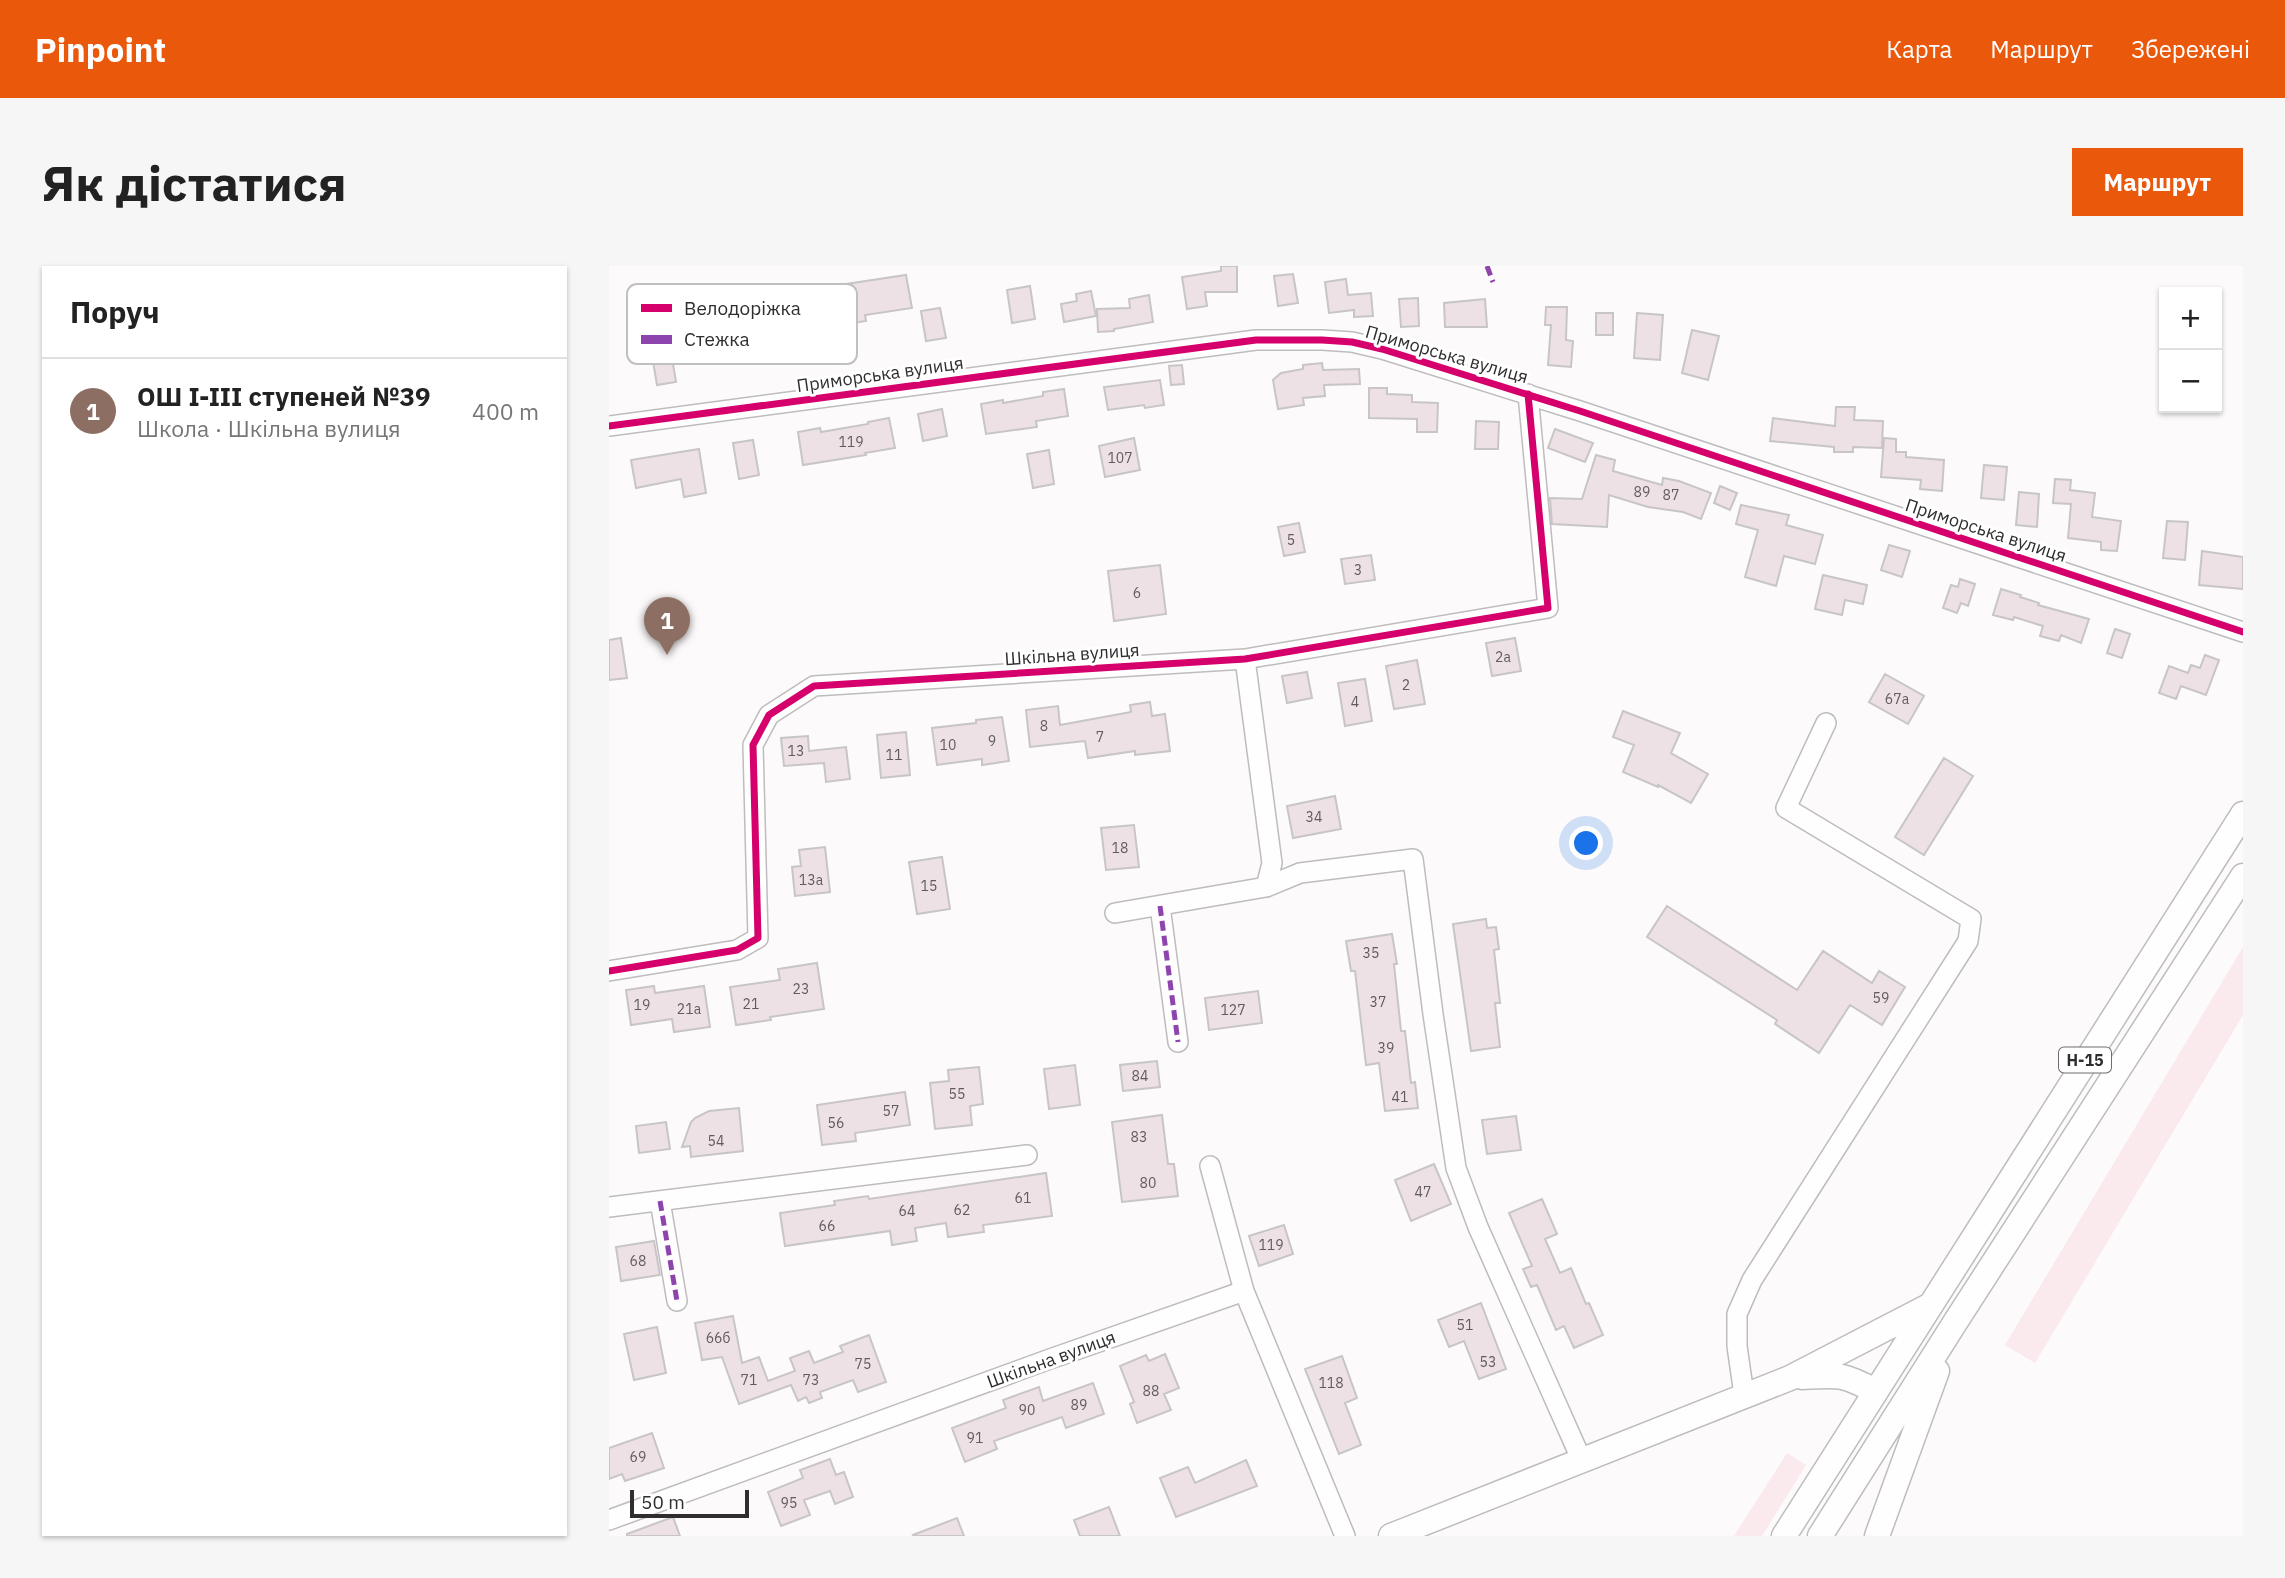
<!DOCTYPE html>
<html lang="uk">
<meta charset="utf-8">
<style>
body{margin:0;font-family:"IBM Plex Sans",sans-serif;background:#f6f6f6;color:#222}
.controls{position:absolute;right:21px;top:21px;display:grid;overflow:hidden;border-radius:0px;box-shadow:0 2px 5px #0004}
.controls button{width:63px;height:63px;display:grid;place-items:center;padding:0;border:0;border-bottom:2px solid #e0e0e0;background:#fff;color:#222;font:35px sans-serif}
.scale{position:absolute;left:21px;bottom:18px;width:119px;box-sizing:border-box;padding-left:7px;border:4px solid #302d2e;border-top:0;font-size:19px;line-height:24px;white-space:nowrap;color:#302d2e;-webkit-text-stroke:5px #fff;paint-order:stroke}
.you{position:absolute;left:978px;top:578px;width:24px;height:24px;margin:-18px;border:5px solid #fff;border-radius:50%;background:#1a73e8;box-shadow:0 0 0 10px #1a73e833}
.badge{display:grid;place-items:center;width:46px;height:46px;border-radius:50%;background:#ea580c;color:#fff;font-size:23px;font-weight:700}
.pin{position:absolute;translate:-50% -58px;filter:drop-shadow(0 2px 4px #0008)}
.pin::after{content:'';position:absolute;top:37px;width:24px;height:21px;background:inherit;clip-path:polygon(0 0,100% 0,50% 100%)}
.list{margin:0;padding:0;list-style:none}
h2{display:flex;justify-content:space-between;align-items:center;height:91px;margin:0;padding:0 28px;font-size:30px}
h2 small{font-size:23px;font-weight:400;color:#767676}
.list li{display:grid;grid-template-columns:46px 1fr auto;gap:21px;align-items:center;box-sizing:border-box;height:105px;padding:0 28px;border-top:2px solid #e0e0e0}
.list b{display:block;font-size:26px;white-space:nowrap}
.list p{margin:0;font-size:23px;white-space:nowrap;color:#767676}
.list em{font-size:23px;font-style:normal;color:#767676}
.map{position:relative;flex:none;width:1634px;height:1270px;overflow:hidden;border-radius:0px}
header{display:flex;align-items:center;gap:42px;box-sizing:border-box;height:98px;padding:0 35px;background:#ea580c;color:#fff}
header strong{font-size:33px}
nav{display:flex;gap:38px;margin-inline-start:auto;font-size:24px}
.intro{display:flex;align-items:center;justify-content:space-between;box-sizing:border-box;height:168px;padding:0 42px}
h1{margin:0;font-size:49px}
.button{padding:18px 32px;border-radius:0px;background:#ea580c;color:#fff;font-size:24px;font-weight:700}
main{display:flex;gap:42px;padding:0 42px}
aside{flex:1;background:#fff;border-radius:0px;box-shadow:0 2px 5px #0004}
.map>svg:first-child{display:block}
.green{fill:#faeaee}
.building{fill:#ede1e5;stroke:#c8c5c6;stroke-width:2}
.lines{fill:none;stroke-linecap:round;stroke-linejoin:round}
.minor-casing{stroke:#bebcbd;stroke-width:22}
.major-casing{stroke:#bebcbd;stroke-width:27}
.minor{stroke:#fffefe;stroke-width:19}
.major{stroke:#fffefe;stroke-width:24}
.quiet{stroke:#8e44ad;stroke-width:5;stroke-dasharray:10 5;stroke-linecap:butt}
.cycleway-casing{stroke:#fff;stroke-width:11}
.cycleway{stroke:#d6006c;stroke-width:7}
.labels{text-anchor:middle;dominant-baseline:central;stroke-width:6;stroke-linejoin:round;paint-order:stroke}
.number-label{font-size:14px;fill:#605b5d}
.shield{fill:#fff;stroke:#6e6c6d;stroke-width:2}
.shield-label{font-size:16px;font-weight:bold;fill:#302d2e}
.street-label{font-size:18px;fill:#302d2e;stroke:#fff}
.key{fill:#fff;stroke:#c1c0c0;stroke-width:2}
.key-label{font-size:19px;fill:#302d2e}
</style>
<header>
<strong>Pinpoint</strong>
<nav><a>Карта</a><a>Маршрут</a><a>Збережені</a></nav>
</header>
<div class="intro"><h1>Як дістатися</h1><a class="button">Маршрут</a></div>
<main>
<aside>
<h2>Поруч<small></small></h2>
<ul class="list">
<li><span class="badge" style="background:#8d6e63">1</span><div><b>ОШ I-III ступеней №39</b><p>Школа · Шкільна вулиця</p></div><em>400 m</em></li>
</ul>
</aside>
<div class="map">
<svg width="1634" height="1270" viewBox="0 0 1634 1270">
<rect width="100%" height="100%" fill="#fdfafb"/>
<path class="green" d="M1634,681V749L1426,1097L1396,1079Z
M1178,1187L1197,1199L1153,1270H1125Z"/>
<path class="building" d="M612,0H628V26H596L598,40L578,43L573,11L612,5Z
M684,8L689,37L669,40L665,10Z
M297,9L303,42L256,49L257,55L230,59L223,20Z
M737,13L739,29L762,27L764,50L745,51V44L720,47L716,16Z
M421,20L426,53L403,57L398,24Z
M482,25L487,50L455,56L452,38L468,35L467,28Z
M540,29L544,56L505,63V65L489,66L488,43L521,42L520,33Z
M809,32L810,60L792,61L790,33Z
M876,33L878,61H836L835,37Z
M937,41H958L957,74L964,75L962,101L939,99L942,59H936Z
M331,42L337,72L317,75L312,45Z
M987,47H1004V69H987Z
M1028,47L1054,49L1051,94L1025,92Z
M1083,64L1110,70L1099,114L1073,107Z
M61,79L67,116L48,119L42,83Z
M713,97L714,104L750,103L751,118L715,119L716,130L694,132L695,139L669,143L664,114L672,107L694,103V99Z
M573,99L575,118L562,119L560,100Z
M551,114L555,139L536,142L535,139L499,144L495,121Z
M760,122H778V128L803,129V136L829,137L828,166H808V153L760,152Z
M455,123L459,150L427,155L428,161L377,168L372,138L394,134V137L434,130V126Z
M1227,141H1246L1245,154L1274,155L1273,182L1244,181V186H1225V181L1161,175L1164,152L1226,160Z
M333,143L338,170L314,175L309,148Z
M280,152L286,182L256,187L257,189L194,199L189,166L211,162L212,166L259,158V156Z
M867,155L890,156L889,183H866Z
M946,163L984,177L976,196L939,182Z
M525,172L531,204L496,211L490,180Z
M1275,172L1287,173V186H1297V191L1335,194L1333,225L1311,223L1312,214L1272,211Z
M144,174L150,209L130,213L124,177Z
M90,183L97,227L75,231L72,213L27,222L22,194Z
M440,184L445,218L424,222L418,188Z
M987,189L1006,194L1004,205L1053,219L1054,212L1070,215L1102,227L1092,253L1074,246L1039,241L1000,229L998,261L943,258L941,232L973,233Z
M1375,199L1398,201L1395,234L1372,232Z
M1446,213L1462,214L1461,224L1486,227L1483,251L1512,255L1508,285L1492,284V276L1459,272L1462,238L1444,237Z
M1111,220L1128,227L1121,244L1105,237Z
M1410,226L1430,228L1428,261L1407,259Z
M1132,239L1180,249L1177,259L1214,269L1206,298L1175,290L1167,320L1136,311L1149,264L1127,258Z
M1558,255L1579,256L1576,294L1554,292Z
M690,257L696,286L675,290L669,261Z
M1280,279L1301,285L1293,311L1272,304Z
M1593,285L1634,291V323L1590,319Z
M762,289L766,314L736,318L732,293Z
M551,299L557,348L505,355L499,305Z
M1214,309L1258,319L1254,338L1236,334L1233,349L1206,343Z
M1351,313L1366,318L1359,340L1352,337L1348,347L1334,342L1342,319L1349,321Z
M1392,323L1412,329L1411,331L1430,337L1429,339L1480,353L1472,377L1452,369L1450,375L1431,370L1434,360L1405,351L1404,354L1384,349Z
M1506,363L1521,368L1513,392L1498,387Z
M12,372L18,412L0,414V374Z
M906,372L912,405L883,410L877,377Z
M1596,389L1610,394L1597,429L1572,420L1567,433L1550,427L1560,400L1579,407L1582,399L1591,402Z
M808,394L816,438L785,443L777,400Z
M698,406L703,432L678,437L673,410Z
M1276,408L1315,430L1299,458L1260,436Z
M756,413L763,455L736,460L729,417Z
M541,436L543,450L556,448L561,485L526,489V485L479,492L476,475L421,481L417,444L449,440L451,459L522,446L521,439Z
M1014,445L1071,467L1062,487L1099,508L1082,537L1049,519V521L1014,506L1025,479L1004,471Z
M393,451L400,495L373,499V493L328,499L323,462L367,457V454Z
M297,466L301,509L272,512L268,469Z
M199,470L200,485L237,481L241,513L217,516L215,497L175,500L172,472Z
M1335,492L1364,510L1315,589L1286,571Z
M726,530L732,563L684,572L678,540Z
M525,559L530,601L497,604L492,562Z
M216,581L221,626L186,630L183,601L192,600L190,584Z
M333,591L341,643L308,648L300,596Z
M1058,640L1188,724L1214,685L1263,717L1270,705L1296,721L1273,759L1241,739L1210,787L1166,758L1168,754L1038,671Z
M877,653L878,662L887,661L890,683L885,684L891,737H886L891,781L862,785L844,658Z
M783,668L788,698H785L792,765H796L802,817L806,816L809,842L776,845L770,797L757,799L746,705H742L737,675Z
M208,697L215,743L161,751L162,754L127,759L121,721L171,714L169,703Z
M45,720L46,727L95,720L101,761L65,766L63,753L22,759L17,724Z
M649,725L653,757L600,764L596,732Z
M548,795L551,821L514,825L511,799Z
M466,799L471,839L440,843L435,803Z
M370,801L374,838L361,840L363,859L326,863L321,817L340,815L339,804Z
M296,826L301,859L246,867L247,875L213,879L208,839Z
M130,842L134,885L82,891L81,880L73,881L82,856L86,852L100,845Z
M553,849L559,898H565L569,930L513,936L503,856Z
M907,850L912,884L878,888L873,854Z
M57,856L61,883L30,887L27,860Z
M825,898L842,938L802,955L786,914Z
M437,907L443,950L374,959L375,966L339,971L337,957L306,962L308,975L283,979L281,965L176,980L171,947L226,939L225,935L259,930L260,933Z
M933,933L948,968L936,973L951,1007L962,1002L977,1038L980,1037L994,1069L965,1082L955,1060L947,1064L928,1019L922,1021L914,1003L923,1000L900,947Z
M675,959L684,988L650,1000L640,970Z
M45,975L51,1009L12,1015L7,981Z
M872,1037L897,1103L870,1113L855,1075L840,1081L829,1054Z
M124,1050L133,1097L150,1091L159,1115L186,1105L181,1092L200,1085L205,1097L234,1086L231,1080L260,1069L277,1116L249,1126L244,1114L211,1126L213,1132L200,1137L197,1131L189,1135L182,1119L130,1138L113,1091L93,1094L86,1057Z
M48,1061L57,1107L25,1114L15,1068Z
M556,1088L570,1122L555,1128L562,1144L528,1157L521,1138L525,1136L511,1100L537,1089L540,1095Z
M733,1090L748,1132L736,1137L752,1179L730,1188L696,1103Z
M484,1117L495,1148L457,1162L453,1151L385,1175L388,1183L356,1196L343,1162L397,1142L394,1134L430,1121L434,1135Z
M43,1167L55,1202L16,1215L13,1208L0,1213V1182Z
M221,1193L227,1209L235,1206L244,1231L226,1238L221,1225L195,1234L201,1249L172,1260L159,1226L194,1212L191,1204Z
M637,1194L648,1220L567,1251L551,1212L579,1201L586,1217Z
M500,1241L511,1270H471L465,1254Z
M64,1251L71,1270H18V1268Z
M348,1252L355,1270H305L304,1269Z"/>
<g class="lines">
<g class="minor-casing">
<path id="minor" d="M0,160L647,74H713L743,76L773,83L971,145L1634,366
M657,621L691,607L804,593L824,748L847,902L869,961L973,1195
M551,640L569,776
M506,647L657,621L663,597L636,393
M0,705L128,684L149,672L144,479L160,449L205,420L636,393L939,342L919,128
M601,900L635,1025
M51,935L68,1035
M0,941L418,889
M1135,1129L1128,1080V1048L1143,1014L1359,675L1362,653L1177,542L1217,457
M0,1254L441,1093L635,1025L736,1270"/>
</g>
<g class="major-casing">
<path id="major" d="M1193,1111C1229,1109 1233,1107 1266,1125
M782,1270L1181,1112L1318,1041
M1175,1270L1634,548
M1211,1270L1347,1055L1634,610
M1268,1270L1328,1105"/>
</g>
<use href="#minor" class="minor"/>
<use href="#major" class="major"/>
<path class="quiet" d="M878,0L884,16
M551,640L569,776
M51,935L68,1035"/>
<g class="cycleway-casing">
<path id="cycleway" d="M0,160L647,74H713L743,76L773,83L971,145L1634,366
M0,705L128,684L149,672L144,479L160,449L205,420L636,393L939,342L919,128"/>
</g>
<use href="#cycleway" class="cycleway"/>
</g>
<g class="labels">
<g class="number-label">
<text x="242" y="176">119</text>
<text x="511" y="192">107</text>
<text x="1033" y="226">89</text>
<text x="1062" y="229">87</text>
<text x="682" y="274">5</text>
<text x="749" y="304">3</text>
<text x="528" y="327">6</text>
<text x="894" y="391">2а</text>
<text x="797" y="419">2</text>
<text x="1288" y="433">67а</text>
<text x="746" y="436">4</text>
<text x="435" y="460">8</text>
<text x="491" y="471">7</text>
<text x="383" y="475">9</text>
<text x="339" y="479">10</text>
<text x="187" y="485">13</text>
<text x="285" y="489">11</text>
<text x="705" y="551">34</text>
<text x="511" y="582">18</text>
<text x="202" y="614">13а</text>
<text x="320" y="620">15</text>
<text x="762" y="687">35</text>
<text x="192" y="723">23</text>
<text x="1272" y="732">59</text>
<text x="769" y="736">37</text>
<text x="142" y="738">21</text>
<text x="33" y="739">19</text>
<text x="80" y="743">21а</text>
<text x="624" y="744">127</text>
<text x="777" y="782">39</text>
<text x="531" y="810">84</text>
<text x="348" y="828">55</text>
<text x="791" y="831">41</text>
<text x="282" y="845">57</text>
<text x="227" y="857">56</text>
<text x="530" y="871">83</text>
<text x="107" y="875">54</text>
<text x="539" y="917">80</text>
<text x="814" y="926">47</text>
<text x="414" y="932">61</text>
<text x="353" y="944">62</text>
<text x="298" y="945">64</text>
<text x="218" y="960">66</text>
<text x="662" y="979">119</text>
<text x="29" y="995">68</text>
<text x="856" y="1059">51</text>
<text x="109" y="1072">66б</text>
<text x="879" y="1096">53</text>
<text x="254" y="1098">75</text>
<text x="140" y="1114">71</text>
<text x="202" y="1114">73</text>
<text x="722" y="1117">118</text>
<text x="542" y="1125">88</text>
<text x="470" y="1139">89</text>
<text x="418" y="1144">90</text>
<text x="366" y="1172">91</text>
<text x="29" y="1191">69</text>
<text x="180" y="1237">95</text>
</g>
<rect class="shield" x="1450" y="781.5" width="52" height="25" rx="5"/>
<g class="shield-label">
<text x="1476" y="794">Н-15</text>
</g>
<g class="street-label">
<text transform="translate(838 88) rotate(16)">Приморська вулиця</text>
<text transform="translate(271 108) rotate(-8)">Приморська вулиця</text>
<text transform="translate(1377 264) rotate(18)">Приморська вулиця</text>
<text transform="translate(463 388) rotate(-4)">Шкільна вулиця</text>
<text transform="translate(442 1093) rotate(-20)">Шкільна вулиця</text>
</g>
</g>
<rect x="18" y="18" width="230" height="80" rx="10" class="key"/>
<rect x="32" y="38" width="31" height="8" fill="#d6006c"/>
<rect x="32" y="69" width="31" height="9" fill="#8e44ad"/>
<g class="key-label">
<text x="75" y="49">Велодоріжка</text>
<text x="75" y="80">Стежка</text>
</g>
</svg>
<div class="controls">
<button>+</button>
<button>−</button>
</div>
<div class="scale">50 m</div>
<div class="you"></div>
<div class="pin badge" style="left:58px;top:389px;background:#8d6e63">1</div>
</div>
</main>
